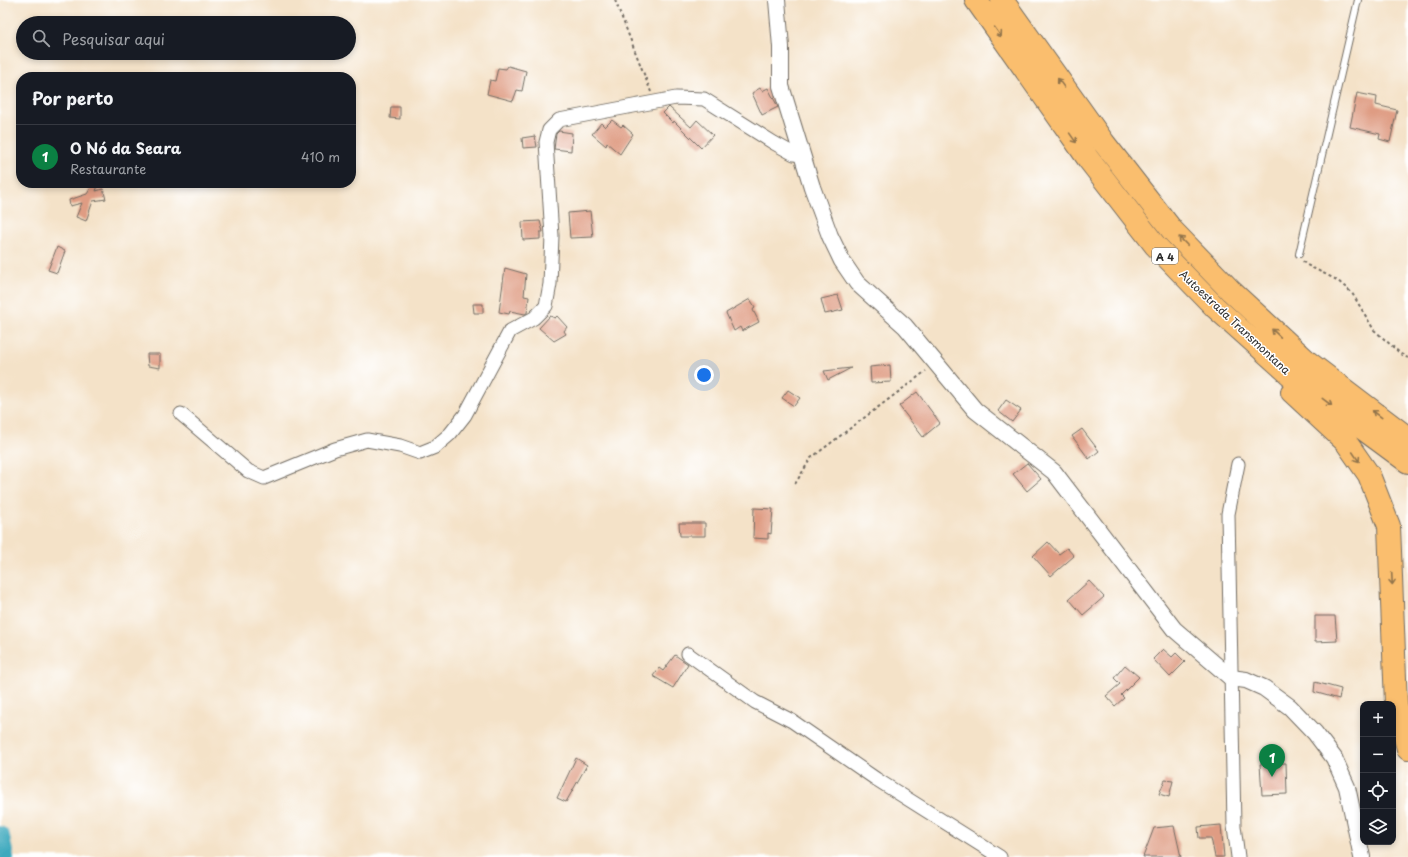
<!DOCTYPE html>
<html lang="pt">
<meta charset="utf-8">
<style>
body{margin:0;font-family:"Playpen Sans",sans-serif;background:#242831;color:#f1f3f6}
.controls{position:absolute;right:12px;bottom:12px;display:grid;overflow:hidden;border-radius:8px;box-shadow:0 2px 6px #0003}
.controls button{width:36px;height:36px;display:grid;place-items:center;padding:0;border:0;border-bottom:1px solid #363941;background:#171b24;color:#f1f3f6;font:20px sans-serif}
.you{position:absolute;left:704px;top:375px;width:14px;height:14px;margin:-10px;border:3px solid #fff;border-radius:50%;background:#1a73e8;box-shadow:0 0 0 6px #1a73e833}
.badge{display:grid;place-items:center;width:26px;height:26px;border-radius:50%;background:#0b8043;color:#fff;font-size:13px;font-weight:700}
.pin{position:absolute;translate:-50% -33px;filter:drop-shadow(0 1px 2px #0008)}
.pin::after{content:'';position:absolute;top:21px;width:14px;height:12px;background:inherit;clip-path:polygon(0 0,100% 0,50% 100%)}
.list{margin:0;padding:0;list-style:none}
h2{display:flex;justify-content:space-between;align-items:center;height:52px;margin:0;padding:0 16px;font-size:17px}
h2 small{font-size:13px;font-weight:400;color:#9ea1a6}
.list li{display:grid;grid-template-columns:26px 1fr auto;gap:12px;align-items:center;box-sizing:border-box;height:64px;padding:0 16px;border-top:1px solid #363941}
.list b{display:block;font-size:15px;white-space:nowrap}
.list p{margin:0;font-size:13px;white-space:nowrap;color:#9ea1a6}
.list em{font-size:13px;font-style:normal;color:#9ea1a6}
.icon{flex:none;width:22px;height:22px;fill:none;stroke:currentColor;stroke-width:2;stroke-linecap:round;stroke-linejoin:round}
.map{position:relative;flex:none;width:1408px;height:857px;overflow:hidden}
.search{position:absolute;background:#171b24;box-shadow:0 2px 6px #0003;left:16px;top:16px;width:340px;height:44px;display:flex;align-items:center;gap:10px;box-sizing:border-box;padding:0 14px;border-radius:22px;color:#9ea1a6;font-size:15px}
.panel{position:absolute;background:#171b24;box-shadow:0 2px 6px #0003;left:16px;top:72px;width:340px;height:116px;border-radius:16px}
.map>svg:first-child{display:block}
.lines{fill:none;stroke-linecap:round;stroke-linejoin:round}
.river{stroke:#3ea9bd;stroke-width:20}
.building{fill:#df9c83}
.service-casing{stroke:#716b62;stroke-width:8}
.minor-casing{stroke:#716b62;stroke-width:15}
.tertiary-casing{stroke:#716b62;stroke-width:18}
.motorway-casing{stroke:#716b62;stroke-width:24}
.path{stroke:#716b62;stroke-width:2;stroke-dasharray:3 3;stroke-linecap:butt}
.service{stroke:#fff;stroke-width:6}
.minor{stroke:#fff;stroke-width:13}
.tertiary{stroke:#fff;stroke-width:16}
.motorway{stroke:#fabe6e;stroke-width:22}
.oneway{stroke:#92744c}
.labels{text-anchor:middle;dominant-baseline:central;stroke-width:3;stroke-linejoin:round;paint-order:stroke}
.shield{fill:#fff;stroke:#6b6b6b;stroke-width:1}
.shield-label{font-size:10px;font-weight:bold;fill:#2b2b2b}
.street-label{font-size:11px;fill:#2b2b2b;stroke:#fff}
</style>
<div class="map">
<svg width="1408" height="857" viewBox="0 0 1408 857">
<rect width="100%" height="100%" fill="#fff"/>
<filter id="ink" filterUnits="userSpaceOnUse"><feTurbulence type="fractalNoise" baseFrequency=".025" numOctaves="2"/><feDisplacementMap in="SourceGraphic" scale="8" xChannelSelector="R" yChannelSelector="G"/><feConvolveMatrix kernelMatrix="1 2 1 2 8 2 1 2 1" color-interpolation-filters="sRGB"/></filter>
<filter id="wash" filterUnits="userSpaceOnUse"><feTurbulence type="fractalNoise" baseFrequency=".012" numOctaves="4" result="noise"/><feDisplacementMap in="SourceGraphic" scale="16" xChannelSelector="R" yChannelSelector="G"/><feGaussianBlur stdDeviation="0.9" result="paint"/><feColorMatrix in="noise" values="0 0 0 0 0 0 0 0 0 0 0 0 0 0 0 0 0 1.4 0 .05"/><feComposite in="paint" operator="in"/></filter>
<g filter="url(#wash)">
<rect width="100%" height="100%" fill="#f4e2c8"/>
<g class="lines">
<path class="river" d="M0,836L4,857"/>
</g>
<g id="blocks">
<path class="building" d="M508,66L526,71L522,91L517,90L513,101L487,94L490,80L495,81L498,68L506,69Z
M760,88L762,91L768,88L778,107L762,115L752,93Z
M1357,93L1377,97L1376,105L1397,110L1390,142L1379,139L1380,134L1350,127Z
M391,107H400V119L390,118Z
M669,107L691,127L697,120L713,135L701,148L674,121L673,123L663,113Z
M612,120L621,127L623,125L633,134L620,154L607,143L606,146L592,134L601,123L605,127Z
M559,131L572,133L571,151L554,149L556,134Z
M535,136L537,147L523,148L522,138Z
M94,183H99L96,191L103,189L106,199L93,201L86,221L76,217L82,203L70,206L69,200L87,194Z
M590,211L593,237L570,238L568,213Z
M540,221L543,232H540V239L523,240L522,222Z
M57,247L65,251L57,273L48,270Z
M505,268L526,274L524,296L529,297L527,313L525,314L510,311L509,314L499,312Z
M838,295L843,310L825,314L821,299Z
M750,299L755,307L753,310L759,322L742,331L740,327L734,331L726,313Z
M473,304H483V313H474Z
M550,316L555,318L557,316L567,327L564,331L566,334L554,341L539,328Z
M147,354H160V368L148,366Z
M890,365L891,382L871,383L870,367Z
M851,368L828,380L824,371Z
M788,390L800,398L794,406L782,398Z
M917,392L940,423L923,437L899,406Z
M1006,400L1021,410L1012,422L998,411Z
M1082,429L1099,451L1089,459L1072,436Z
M1027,463L1041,479L1027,491L1013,474Z
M754,508L773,509L771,534L768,533V539L753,538Z
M679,523H705V536H680Z
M1048,542L1059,554L1067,548L1074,556L1051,576L1033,556Z
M1089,581L1104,597L1083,615L1069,599Z
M1315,616H1335L1337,641L1315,642Z
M1163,649L1172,657L1176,653L1185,662L1170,677L1153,659Z
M675,655L688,664L673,688L653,676L659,668L663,671Z
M1125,665L1139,677L1121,695L1124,698L1115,706L1106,696L1120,684L1114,678Z
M1315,682L1341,689L1339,699L1314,692Z
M576,758L587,765L566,802L557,798Z
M1286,763L1287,794L1262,795L1260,764Z
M1165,780L1173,781L1169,797L1159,794Z
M1221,825L1224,857H1215L1211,838H1199L1198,827Z
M1174,826L1181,857H1143L1154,828Z"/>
</g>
</g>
<g filter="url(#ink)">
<use href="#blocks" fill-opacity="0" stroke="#716b62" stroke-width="1"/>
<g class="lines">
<g class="service-casing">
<path id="service" d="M1299,254L1358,0"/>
</g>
<g class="minor-casing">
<path id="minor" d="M181,414L248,471L264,478L335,449L367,440L400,446L420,453L435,447L450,434L465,415L510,331L534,318L546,306L550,284L552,236L546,142L549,130L559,120L676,98L704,99L774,143L794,154L802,155
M1238,464L1228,514L1234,826L1238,857
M688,654L755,702L792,721L876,779L1000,857"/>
</g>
<g class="tertiary-casing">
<path id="tertiary" d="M777,0L781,47V86L812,187L830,236L842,261L857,283L905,326L975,410L1054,472L1174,629L1231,678L1246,680L1264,688L1290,707L1315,733L1334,758L1347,787L1362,857"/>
</g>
<g class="motorway-casing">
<path id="motorway" d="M976,0L1089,160L1155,245L1215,307L1294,378L1408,462
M1002,0L1104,143L1172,230L1231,291L1308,362L1408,438
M1292,392L1346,442L1369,475L1389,526L1396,704L1408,749"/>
</g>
<path class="path" d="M615,0L651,92
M1303,261L1305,264L1337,280L1352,293L1374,330L1401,354L1408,358
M795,484L811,458L926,371"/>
<use href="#service" class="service"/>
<use href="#minor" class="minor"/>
<use href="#tertiary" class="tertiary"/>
<use href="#motorway" class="motorway"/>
</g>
<defs><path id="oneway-shaft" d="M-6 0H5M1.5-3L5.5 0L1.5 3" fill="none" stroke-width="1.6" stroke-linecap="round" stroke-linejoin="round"/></defs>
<g class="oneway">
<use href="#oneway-shaft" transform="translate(998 32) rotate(55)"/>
<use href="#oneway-shaft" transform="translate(1061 83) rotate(-126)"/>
<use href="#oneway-shaft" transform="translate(1073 138) rotate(55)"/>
<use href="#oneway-shaft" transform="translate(1183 241) rotate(-134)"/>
<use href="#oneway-shaft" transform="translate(1276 333) rotate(-137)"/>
<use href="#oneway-shaft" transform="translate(1327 402) rotate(37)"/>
<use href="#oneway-shaft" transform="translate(1377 414) rotate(-143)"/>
<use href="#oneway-shaft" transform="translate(1356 457) rotate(56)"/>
<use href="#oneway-shaft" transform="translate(1392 579) rotate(87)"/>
</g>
</g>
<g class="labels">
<rect class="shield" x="1152" y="248" width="26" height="16" rx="3"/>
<g class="shield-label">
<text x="1165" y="256">A 4</text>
</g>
<g class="street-label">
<text transform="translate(1235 322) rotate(43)">Autoestrada Transmontana</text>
</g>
</g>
</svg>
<div class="controls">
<button>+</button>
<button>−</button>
<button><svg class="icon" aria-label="locate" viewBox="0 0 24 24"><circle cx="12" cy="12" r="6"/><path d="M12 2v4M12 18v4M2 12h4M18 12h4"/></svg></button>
<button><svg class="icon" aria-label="layers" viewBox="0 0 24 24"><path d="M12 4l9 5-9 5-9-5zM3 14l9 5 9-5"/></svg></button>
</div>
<div class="you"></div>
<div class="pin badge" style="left:1272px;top:777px">1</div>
<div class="search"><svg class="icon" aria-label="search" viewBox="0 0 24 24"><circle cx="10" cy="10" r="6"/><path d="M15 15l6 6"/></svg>Pesquisar aqui</div>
<section class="panel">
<h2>Por perto<small></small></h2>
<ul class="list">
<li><span class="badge">1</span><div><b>O Nó da Seara</b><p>Restaurante</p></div><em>410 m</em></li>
</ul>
</section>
</div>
